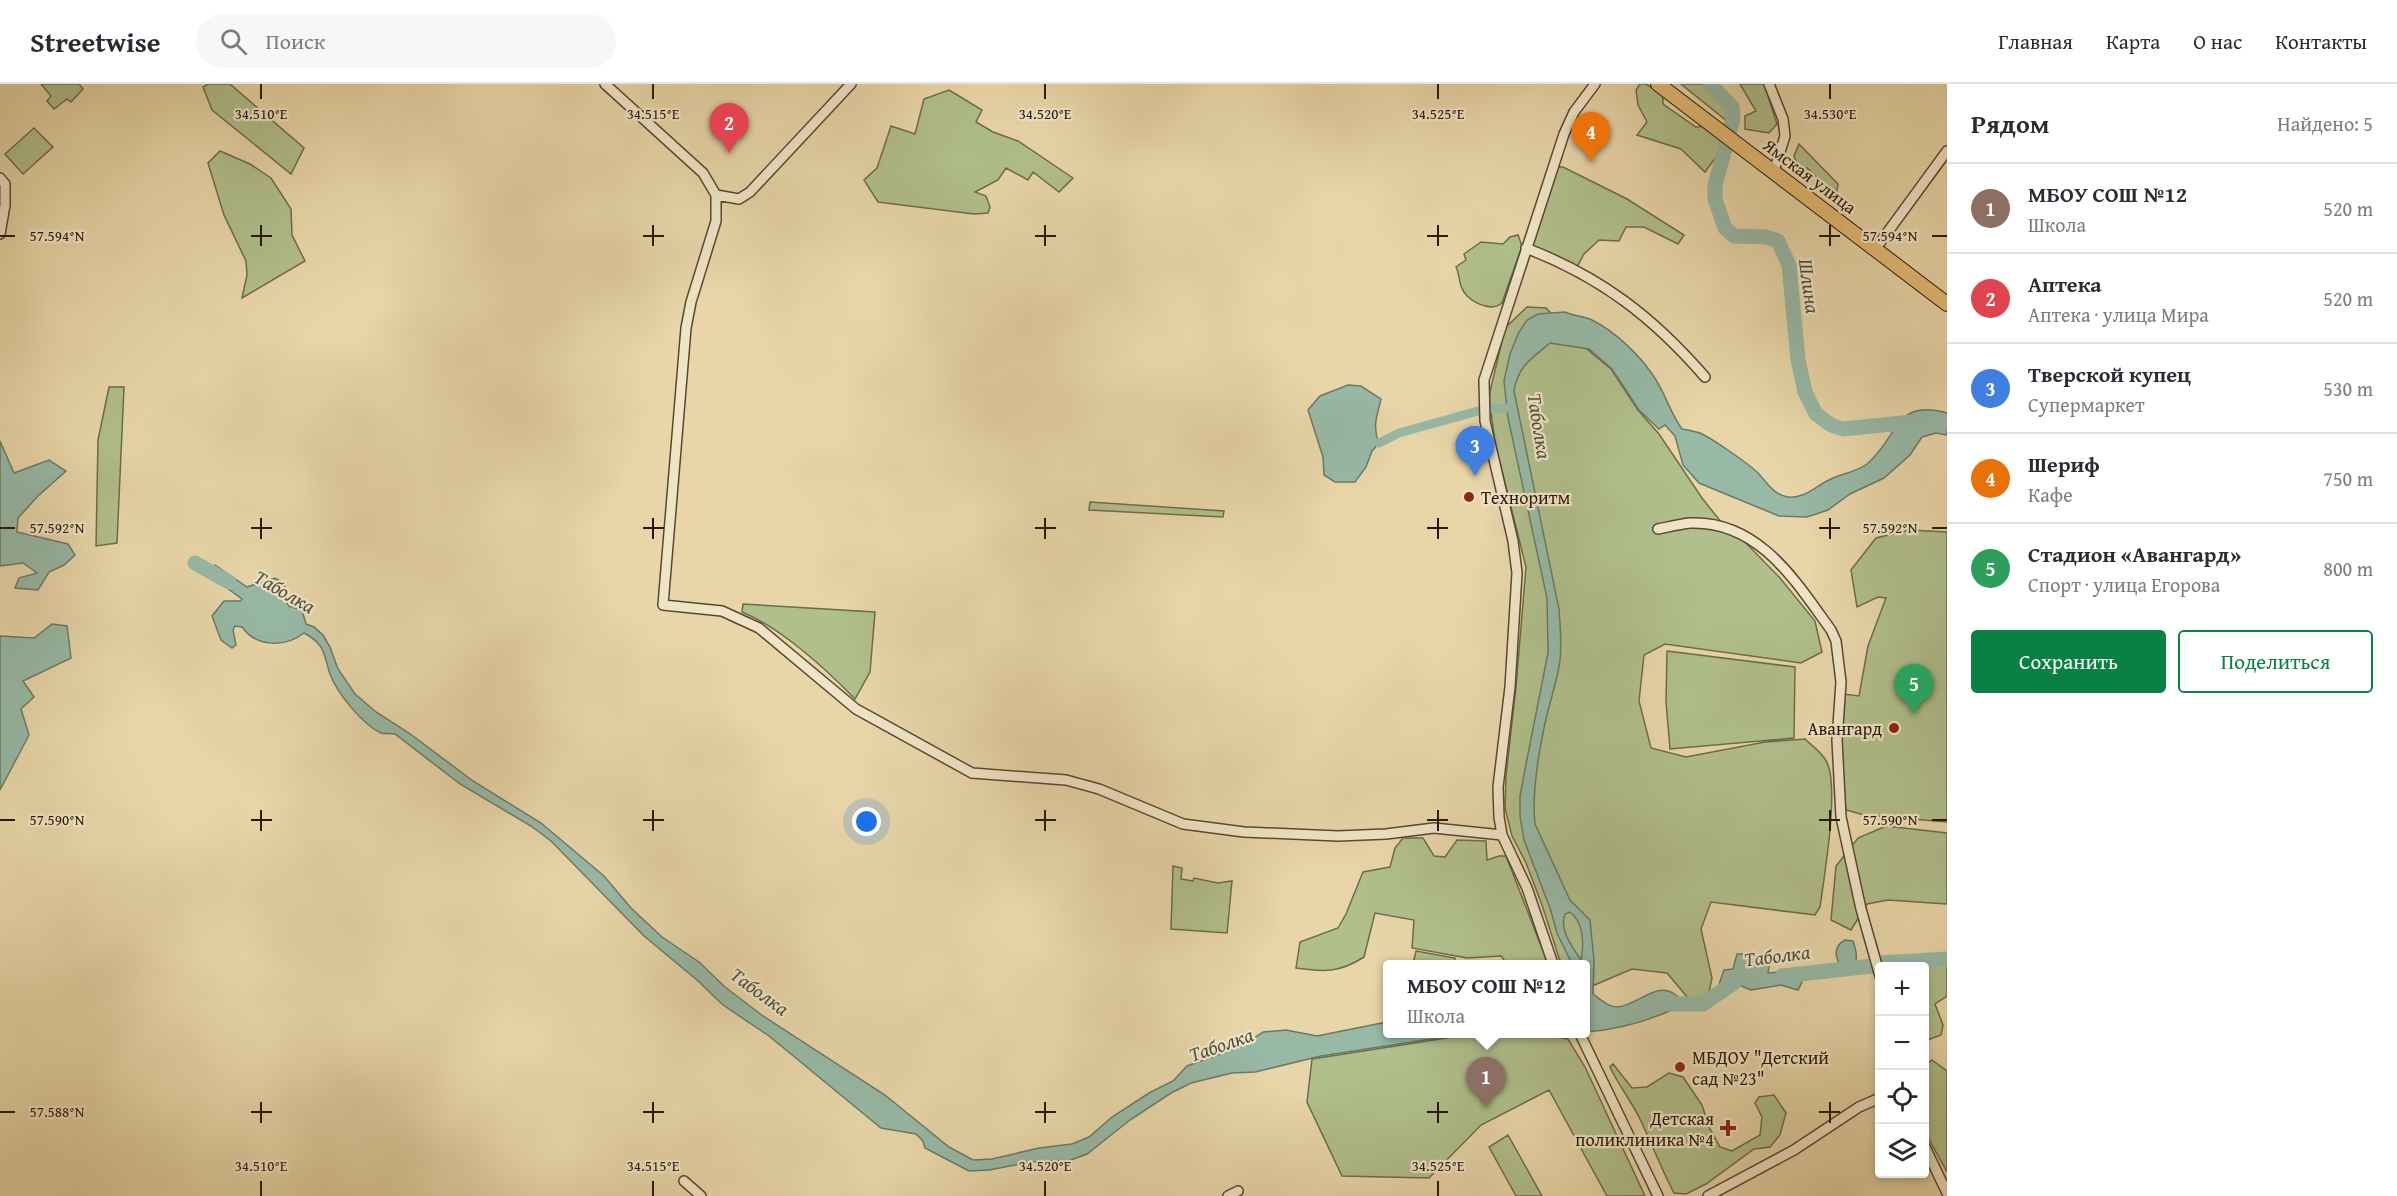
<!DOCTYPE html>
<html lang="ru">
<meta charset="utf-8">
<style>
body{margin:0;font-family:"Gentium Book Plus",serif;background:#f7f7f7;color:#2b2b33}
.controls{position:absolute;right:18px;bottom:18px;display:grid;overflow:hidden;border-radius:6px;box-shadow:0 3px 9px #0003}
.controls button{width:54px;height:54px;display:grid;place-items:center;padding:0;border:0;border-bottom:2px solid #e1e1e2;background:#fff;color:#2b2b33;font:30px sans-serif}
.you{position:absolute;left:867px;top:738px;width:21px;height:21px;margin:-15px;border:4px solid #fff;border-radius:50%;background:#1a73e8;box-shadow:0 0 0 9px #1a73e833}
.badge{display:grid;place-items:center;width:39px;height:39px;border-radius:50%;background:#0b8043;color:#fff;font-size:20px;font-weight:700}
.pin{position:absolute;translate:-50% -50px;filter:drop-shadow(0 2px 3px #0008)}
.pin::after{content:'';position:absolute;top:32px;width:21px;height:18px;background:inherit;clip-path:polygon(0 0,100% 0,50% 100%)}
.popup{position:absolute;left:1383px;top:876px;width:207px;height:78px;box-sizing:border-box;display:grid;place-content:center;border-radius:6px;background:#fff;filter:drop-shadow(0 2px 4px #0005);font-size:20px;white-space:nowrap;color:#7c7c81}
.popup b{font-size:22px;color:#2b2b33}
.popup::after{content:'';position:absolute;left:50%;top:100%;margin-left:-12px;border:12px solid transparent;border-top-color:#fff}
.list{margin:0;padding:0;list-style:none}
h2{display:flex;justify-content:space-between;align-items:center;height:78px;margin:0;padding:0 24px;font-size:26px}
h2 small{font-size:20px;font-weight:400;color:#7c7c81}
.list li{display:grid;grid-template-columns:39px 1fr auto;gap:18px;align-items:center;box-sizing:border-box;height:90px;padding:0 24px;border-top:2px solid #e1e1e2}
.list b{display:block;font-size:22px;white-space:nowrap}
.list p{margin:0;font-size:20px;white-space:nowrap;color:#7c7c81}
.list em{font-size:20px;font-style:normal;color:#7c7c81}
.actions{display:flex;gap:12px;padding:18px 24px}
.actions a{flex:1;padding:14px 0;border:2px solid #0b8043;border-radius:6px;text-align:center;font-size:21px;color:#0b8043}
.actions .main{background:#0b8043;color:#fff}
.icon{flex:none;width:33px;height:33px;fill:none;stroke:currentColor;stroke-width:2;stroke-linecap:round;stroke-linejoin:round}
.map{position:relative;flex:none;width:1947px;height:1112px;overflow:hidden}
header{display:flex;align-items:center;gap:36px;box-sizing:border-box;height:84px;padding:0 30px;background:#fff;border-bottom:2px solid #e1e1e2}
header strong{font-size:28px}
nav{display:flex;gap:33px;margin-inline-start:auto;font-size:21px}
.search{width:420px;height:54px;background:#f7f7f7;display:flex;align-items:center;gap:15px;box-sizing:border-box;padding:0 21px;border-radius:33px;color:#7c7c81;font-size:22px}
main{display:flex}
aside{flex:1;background:#fff}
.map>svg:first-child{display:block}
.green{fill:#b0bf8c;stroke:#6c6c4a;stroke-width:1.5}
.water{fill:#97b9a6;stroke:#6b7966;stroke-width:1.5;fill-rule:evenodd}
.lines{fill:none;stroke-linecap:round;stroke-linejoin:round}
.canal{stroke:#97b9a6;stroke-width:9}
.river{stroke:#97b9a6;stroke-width:15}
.minor-casing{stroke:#58482f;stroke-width:12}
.highway-casing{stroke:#281807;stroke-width:16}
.minor{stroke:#f0e4c6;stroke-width:9}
.highway{stroke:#e4bb74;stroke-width:14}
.ticks{fill:none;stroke:#281807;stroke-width:2}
.poi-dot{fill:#8f2418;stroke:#f0e4c6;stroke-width:2}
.labels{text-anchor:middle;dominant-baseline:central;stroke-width:4.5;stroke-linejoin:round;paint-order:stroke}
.street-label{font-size:18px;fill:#281807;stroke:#f0e4c6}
.poi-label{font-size:18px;fill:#281807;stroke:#f0e4c6;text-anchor:start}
.water-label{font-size:20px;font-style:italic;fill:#4f503f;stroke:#f0e4c6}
.ticks-label{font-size:15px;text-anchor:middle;fill:#281807;stroke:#f0e4c6;stroke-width:4.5;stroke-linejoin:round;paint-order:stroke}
</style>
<header>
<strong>Streetwise</strong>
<div class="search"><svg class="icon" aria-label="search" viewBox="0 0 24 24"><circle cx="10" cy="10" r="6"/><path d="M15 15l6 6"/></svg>Поиск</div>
<nav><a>Главная</a><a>Карта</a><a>О нас</a><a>Контакты</a></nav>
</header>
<main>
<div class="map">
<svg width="1947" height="1112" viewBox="0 0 1947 1112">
<rect width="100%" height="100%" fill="#e8d6a8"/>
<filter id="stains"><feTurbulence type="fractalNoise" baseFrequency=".00333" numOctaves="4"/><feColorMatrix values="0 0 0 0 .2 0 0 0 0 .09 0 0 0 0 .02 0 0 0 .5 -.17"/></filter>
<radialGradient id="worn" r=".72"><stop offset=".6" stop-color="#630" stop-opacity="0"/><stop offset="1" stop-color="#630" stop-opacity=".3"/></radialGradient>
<path class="green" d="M41,0H79L83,5L71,18L67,15L54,25L47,17L51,12Z
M208,0H230L304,64L291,90L212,26L203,3Z
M1640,0H1646L1663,11V20L1696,43L1707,42L1722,55L1719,69L1705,88L1681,65L1637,51L1647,38L1638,21L1636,6Z
M1681,0H1704L1729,24L1727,37Z
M1740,0H1764L1777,40L1769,49L1745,45V32L1756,27Z
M949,6L982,26L976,38L993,48L1018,57L1073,94L1059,108L1033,88L1028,96L1006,84L998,96L975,108L986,112L990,123L988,129L974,130L878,118L864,96L877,84L891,42L915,50L924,15Z
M34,44L53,63L23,90L5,70Z
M1799,60L1838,100L1836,112L1807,84L1798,83L1794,72Z
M220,67L250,80L271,94L291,125L292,151L305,177L242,214L247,191L246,177L224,131L208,79Z
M1558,83H1563L1627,115L1684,151L1678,160L1644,143H1626L1619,157L1599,156L1584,170L1577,183L1532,163Z
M1518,151L1522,162L1502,219C1490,229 1466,217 1461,202C1459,196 1459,189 1456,183L1466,176L1464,170L1481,158L1503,160L1510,153Z
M1527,223L1546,224L1577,257L1611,285L1638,326L1659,350L1702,414L1721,438L1746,459L1780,494L1815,537L1822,568L1801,579L1665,560L1644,571L1639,617L1651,664L1686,673L1765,658L1805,655C1811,661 1820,667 1825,675C1841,697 1824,793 1820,823L1815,831L1711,818L1701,845L1712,894L1708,913L1688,914L1667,889L1632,885L1585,905V880H1561L1542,821L1526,779L1512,752L1505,724L1506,692L1516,603L1526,483L1495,359L1489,312L1505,244Z
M109,303H124L117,459L96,462L98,356Z
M1090,418L1224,427L1223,433L1089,426Z
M1909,446L1947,448V738L1864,731L1846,726L1838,677L1843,610L1859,612L1868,562L1886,514L1878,513L1857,523L1851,486L1876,454Z
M743,520L875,528L870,588L855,615C826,585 781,544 742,528Z
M1667,567L1795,583L1794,654L1670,665L1666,618Z
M1886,742L1947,749V820L1888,816L1867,820L1851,846L1831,836L1836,782L1858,754Z
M1403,754H1423L1434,772L1445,773L1457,756L1486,757L1487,776L1499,772H1506L1548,880H1507L1501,872L1467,874L1412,864L1414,836L1375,829L1364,873C1339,889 1324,888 1296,884L1300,858L1338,844L1346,830L1363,788L1390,783L1395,764Z
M1173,782L1182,784L1181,795L1193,797L1194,794L1218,799L1232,797L1227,849L1171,845Z
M1416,867L1455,874L1454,880H1413Z
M1947,881V912L1935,920L1943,941L1941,951L1925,957L1924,882H1906Z
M1472,950H1539L1568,955L1585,983L1645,1112H1607L1549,1006L1481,1041L1429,1094L1342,1092L1307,1018L1312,975Z
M1932,976L1947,987V1088L1925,1048V981Z
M1613,980L1632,1004L1647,1003L1669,989L1683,993L1702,1021L1709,1043L1720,1063L1732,1067L1760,1051L1762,1033L1755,1019L1759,1013L1774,1011L1786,1029L1780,1051L1770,1063L1754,1065L1706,1100L1686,1110L1674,1109C1662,1086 1652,1061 1641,1037C1632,1018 1619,1002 1610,983Z
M1508,1051L1542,1112H1516L1489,1063Z"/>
<path class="water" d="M1565,228C1573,232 1584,232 1592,236C1616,248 1642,273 1656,296C1666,312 1671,330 1682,345C1687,346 1694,347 1700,349C1713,355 1746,378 1757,388C1766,397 1773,411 1788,413C1804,415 1816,402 1829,396C1841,389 1855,389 1867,380C1899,353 1894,314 1947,329V351L1936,349L1922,353L1910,371L1884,394L1850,410L1828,426L1807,433L1779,432L1699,399L1683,381L1675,352L1665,341L1659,345L1639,326L1612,285L1589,265L1550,259C1532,274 1518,282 1514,307L1559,525C1560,541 1562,559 1560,576C1559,588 1555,600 1552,612C1542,647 1531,704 1535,740L1570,816L1590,836L1594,876L1593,910C1600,915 1608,923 1618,923C1639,921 1659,894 1678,913L1676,924C1646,938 1618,946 1585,948V880H1572L1557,849L1550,824L1524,756L1520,732V712L1526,680L1548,569L1547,514L1508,334L1504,297L1510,270L1518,250L1527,236L1538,230ZM1570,828C1584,838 1584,861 1581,876C1572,863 1559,846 1565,830Z
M1348,301L1361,302L1381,315C1377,332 1372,343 1379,359L1372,367L1366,383L1355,398H1335L1324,391L1323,373L1308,326L1320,312Z
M0,357L14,389L49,376L66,387L38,412L18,434L17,448L68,460L75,471L64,481L49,488L38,506L15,504L19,494L37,489L23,479L0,482Z
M215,481L247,503L275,494L284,499L286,508L284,514L289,522L302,526L306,540L314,543L323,551L330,563L338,585L355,610L376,628L409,649L473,697L541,739L604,792L631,824L662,853L699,878L725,903L763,932L885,1011L949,1063L973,1076L992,1075L1039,1064L1072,1060L1089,1053L1112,1033L1149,1009L1173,997L1187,982L1242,962L1263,948L1286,946L1317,952L1387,938V950H1463L1321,972L1255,988L1232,989L1191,999L1171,1009L1130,1036L1087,1070L1071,1076L1031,1078L989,1086L969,1087L925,1064L923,1057L916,1050L881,1044L769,952L723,921L697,896L644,852L551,757L531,742L460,700L395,650C391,649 385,650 381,649C363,641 337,609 330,590C323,569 326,561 304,549C285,564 256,563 242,543L235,542L233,546L236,561L232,564L221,556L212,532L224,517H240L242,515L209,491Z
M52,540L67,542L71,574L23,597L34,613L21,625L29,651L0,706V552L34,554Z
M1845,856L1853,857C1857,868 1858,877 1853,888L1845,889C1837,878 1830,864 1845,856Z
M1737,870H1752L1770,877L1768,889L1792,887L1801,889L1802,898L1798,906L1781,901L1751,906L1736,900L1721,911L1716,909L1724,886L1733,885Z"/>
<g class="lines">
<path class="canal" d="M1492,325L1507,324
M1379,359L1399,349L1478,327"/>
<path class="river" d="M1710,0L1732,23L1733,35L1715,101V115L1725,144L1734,152L1766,153L1778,157L1789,181L1798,276L1805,308L1816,330L1831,341L1843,345L1922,337L1947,338
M195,479L229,498
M1880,879L1947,875
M1782,892L1872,882
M1658,920H1703L1735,898"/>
<g class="minor-casing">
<path id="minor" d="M605,0L703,89L716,111
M1769,0L1783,35L1785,52L1774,87
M0,94L5,100V121L0,150
M716,111V137L691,218L686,244L663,521L722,527L759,544L856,625L972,689L1066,696L1099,705L1183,740L1244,748L1338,752L1386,750L1434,744L1502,751
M716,111L739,115L750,108L851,0
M1526,164C1601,193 1653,233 1705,293
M1876,164L1947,67
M1658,445C1668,443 1680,440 1690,439C1759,436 1796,498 1831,546L1836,557L1841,598L1837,656L1841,733L1861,825L1880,892
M1553,880L1527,804L1502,751L1499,733L1498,703L1510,603L1517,489L1513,457L1485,337L1484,296L1564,50L1574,28L1595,0
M1580,950L1658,1112
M1924,1061L1947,1109
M684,1097L701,1112
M1228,1112L1238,1107
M1708,1112L1794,1066L1859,1023L1880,1014"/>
</g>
<g class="highway-casing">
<path id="highway" d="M1658,0L1947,220"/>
</g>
<use href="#minor" class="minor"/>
<use href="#highway" class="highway"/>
</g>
<path class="ticks" d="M261,0V15M653,0V15M1045,0V15M1438,0V15M1830,0V15M261,141V162M653,141V162M1045,141V162M1438,141V162M1830,141V162M0,152H15M251,152H272M643,152H664M1035,152H1056M1427,152H1448M1819,152H1840M1932,152H1947M261,434V455M653,434V455M1045,434V455M1438,434V455M1830,434V455M0,444H15M251,444H272M643,444H664M1035,444H1056M1427,444H1448M1819,444H1840M1932,444H1947M261,726V747M653,726V747M1045,726V747M1438,726V747M1830,726V747M0,736H15M251,736H272M643,736H664M1035,736H1056M1427,736H1448M1819,736H1840M1932,736H1947M261,1018V1039M653,1018V1039M1045,1018V1039M1438,1018V1039M1830,1018V1039M0,1028H15M251,1028H272M643,1028H664M1035,1028H1056M1427,1028H1448M1819,1028H1840M261,1097V1112M653,1097V1112M1045,1097V1112M1438,1097V1112"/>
<g class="poi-dot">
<circle cx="1469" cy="413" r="6"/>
<circle cx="1894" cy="644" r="6"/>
<circle cx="1680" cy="983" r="6"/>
<path d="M1725 1035h6v6h6v6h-6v6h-6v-6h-6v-6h6z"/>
</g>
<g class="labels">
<g class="street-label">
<text transform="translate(1810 92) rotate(37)">Ямская улица</text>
</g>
<g class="poi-label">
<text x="1481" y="413">Техноритм</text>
<text x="1882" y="644" text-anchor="end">Авангард</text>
<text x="1692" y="973">МБДОУ "Детский<tspan x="1692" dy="21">сад №23"</tspan></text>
<text x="1714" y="1034" text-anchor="end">Детская<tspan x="1714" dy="21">поликлиника №4</tspan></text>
</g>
<g class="water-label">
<text transform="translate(1810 202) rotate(82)">Шлина</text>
<text transform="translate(1540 342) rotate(81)">Таболка</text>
<text transform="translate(285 507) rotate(30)">Таболка</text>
<text transform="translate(1777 871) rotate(-7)">Таболка</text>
<text transform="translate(760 907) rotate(36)">Таболка</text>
<text transform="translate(1221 960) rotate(-19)">Таболка</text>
</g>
</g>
<g class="ticks-label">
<text x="261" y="35">34.510°E</text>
<text x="653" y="35">34.515°E</text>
<text x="1045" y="35">34.520°E</text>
<text x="1438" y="35">34.525°E</text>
<text x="1830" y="35">34.530°E</text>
<text x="57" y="157">57.594°N</text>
<text x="1890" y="157">57.594°N</text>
<text x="57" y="449">57.592°N</text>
<text x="1890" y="449">57.592°N</text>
<text x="57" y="741">57.590°N</text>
<text x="1890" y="741">57.590°N</text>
<text x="57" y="1033">57.588°N</text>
<text x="261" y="1087">34.510°E</text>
<text x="653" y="1087">34.515°E</text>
<text x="1045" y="1087">34.520°E</text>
<text x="1438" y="1087">34.525°E</text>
</g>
<rect width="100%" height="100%" filter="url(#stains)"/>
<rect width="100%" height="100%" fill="url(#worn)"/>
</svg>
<div class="controls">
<button>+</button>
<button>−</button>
<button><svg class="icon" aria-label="locate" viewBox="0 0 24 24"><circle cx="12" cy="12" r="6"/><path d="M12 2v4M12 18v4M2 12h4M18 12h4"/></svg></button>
<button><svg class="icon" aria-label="layers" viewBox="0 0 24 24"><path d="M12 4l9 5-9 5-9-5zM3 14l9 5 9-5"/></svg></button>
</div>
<div class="you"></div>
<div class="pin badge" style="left:1486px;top:1023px;background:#8d6e63">1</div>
<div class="popup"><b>МБОУ СОШ №12</b>Школа</div>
<div class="pin badge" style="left:729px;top:69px;background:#e0444e">2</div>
<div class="pin badge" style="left:1475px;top:392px;background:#3f7fe0">3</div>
<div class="pin badge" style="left:1591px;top:78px;background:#e8710a">4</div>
<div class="pin badge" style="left:1914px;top:630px;background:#2e9e5b">5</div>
</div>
<aside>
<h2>Рядом<small>Найдено: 5</small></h2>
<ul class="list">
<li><span class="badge" style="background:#8d6e63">1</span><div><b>МБОУ СОШ №12</b><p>Школа</p></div><em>520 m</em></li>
<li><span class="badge" style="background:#e0444e">2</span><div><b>Аптека</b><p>Аптека · улица Мира</p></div><em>520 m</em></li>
<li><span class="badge" style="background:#3f7fe0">3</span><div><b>Тверской купец</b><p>Супермаркет</p></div><em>530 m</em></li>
<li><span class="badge" style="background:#e8710a">4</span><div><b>Шериф</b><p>Кафе</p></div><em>750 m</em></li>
<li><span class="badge" style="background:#2e9e5b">5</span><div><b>Стадион «Авангард»</b><p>Спорт · улица Егорова</p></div><em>800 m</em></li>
</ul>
<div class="actions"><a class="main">Сохранить</a><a>Поделиться</a></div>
</aside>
</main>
